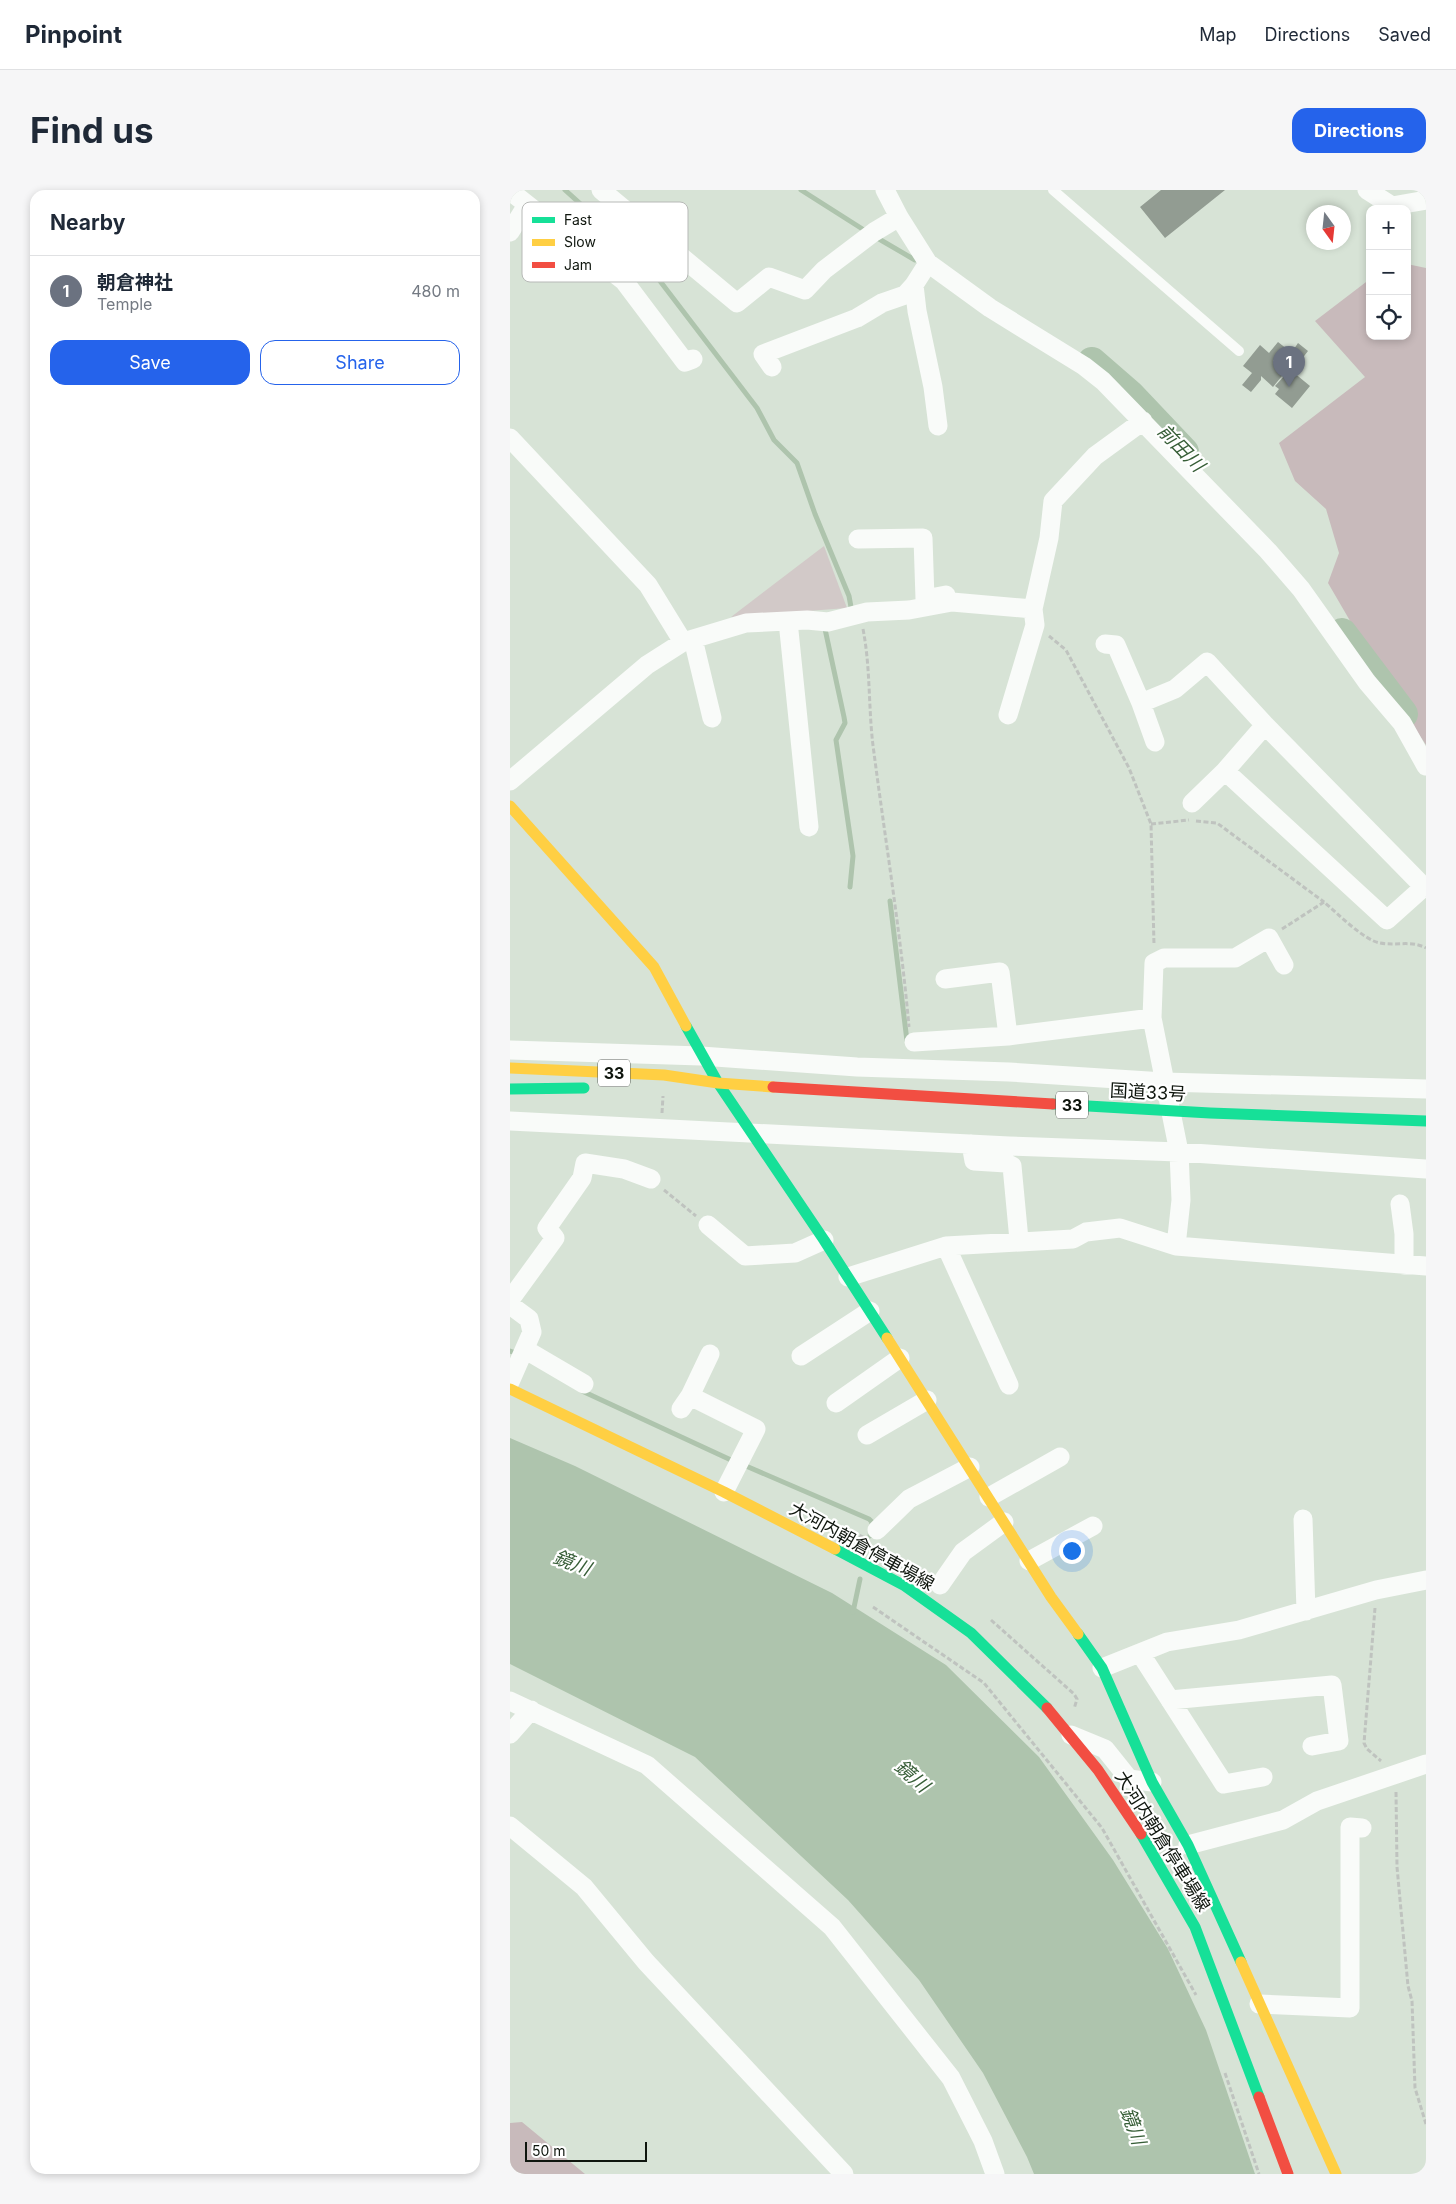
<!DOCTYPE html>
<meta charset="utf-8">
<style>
body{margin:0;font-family:Inter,"Noto Sans JP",sans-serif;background:#f6f6f7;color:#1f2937}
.controls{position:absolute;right:15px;top:15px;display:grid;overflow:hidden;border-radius:10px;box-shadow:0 2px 8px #0003}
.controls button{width:45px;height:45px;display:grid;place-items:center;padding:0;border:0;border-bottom:1px solid #e0e1e3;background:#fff;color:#1f2937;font:25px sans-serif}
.compass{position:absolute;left:796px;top:15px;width:45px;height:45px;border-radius:50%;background:#fff;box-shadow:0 2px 8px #0003;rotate:165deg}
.scale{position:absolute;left:15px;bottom:12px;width:122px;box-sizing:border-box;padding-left:5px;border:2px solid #0f160e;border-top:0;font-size:14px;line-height:18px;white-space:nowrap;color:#0f160e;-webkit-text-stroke:4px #fff;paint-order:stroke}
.you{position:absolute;left:561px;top:1360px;width:18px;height:18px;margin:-12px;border:4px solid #fff;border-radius:50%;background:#1a73e8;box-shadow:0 0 0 8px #1a73e833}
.badge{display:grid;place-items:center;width:32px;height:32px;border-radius:50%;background:#2563eb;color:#fff;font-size:16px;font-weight:700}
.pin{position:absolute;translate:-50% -41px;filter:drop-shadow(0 1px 2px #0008)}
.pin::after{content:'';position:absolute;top:26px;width:18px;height:15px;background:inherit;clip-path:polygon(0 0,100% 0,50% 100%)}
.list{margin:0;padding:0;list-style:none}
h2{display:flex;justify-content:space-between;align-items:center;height:65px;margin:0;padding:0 20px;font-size:21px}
h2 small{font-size:16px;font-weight:400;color:#747a83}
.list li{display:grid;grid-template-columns:32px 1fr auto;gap:15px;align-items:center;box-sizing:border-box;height:70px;padding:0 20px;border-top:1px solid #e0e1e3}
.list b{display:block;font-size:19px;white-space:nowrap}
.list p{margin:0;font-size:16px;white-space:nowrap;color:#747a83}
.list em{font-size:16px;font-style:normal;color:#747a83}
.actions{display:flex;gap:10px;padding:15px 20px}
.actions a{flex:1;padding:11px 0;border:1px solid #2563eb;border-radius:15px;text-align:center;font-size:18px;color:#2563eb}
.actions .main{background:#2563eb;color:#fff}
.icon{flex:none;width:28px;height:28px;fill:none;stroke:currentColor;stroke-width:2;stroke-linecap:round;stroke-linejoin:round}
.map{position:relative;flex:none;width:916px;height:1984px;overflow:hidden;border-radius:15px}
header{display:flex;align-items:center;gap:30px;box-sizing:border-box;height:70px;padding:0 25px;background:#fff;border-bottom:1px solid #e0e1e3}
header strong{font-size:24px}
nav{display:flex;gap:28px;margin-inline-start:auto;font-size:18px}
.intro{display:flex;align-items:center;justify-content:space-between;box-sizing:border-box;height:120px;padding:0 30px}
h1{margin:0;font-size:35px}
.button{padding:12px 22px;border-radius:15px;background:#2563eb;color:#fff;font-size:18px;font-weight:700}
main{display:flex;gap:30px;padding:0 30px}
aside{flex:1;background:#fff;border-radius:15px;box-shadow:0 2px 8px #0003}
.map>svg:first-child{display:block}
.green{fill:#d2c9c8}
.forest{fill:#c8babb}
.water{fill:#aec4ad}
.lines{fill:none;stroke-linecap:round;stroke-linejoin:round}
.stream{stroke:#aec4ad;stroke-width:5}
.river{stroke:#aec4ad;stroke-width:30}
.building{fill:#929c92}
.path{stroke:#bfc3bf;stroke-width:3;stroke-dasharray:5 2.5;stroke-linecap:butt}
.lane{stroke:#f9fbf9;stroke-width:10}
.street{stroke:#f9fbf9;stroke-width:19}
.fast{stroke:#16e098;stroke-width:11}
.slow{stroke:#ffcf43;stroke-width:11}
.jam{stroke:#f24e42;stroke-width:11}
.labels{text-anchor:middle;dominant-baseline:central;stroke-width:4.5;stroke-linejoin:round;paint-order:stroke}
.shield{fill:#fff;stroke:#575c56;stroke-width:1}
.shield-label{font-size:16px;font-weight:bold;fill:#0f160e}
.street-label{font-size:18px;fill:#0f160e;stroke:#fff}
.water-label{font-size:19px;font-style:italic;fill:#375e37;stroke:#fff}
.key{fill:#fff;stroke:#b7b9b7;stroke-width:1}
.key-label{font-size:14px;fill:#0f160e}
</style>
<header>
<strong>Pinpoint</strong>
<nav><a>Map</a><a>Directions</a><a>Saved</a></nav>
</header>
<div class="intro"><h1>Find us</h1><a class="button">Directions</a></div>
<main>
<aside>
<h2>Nearby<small></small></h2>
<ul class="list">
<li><span class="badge" style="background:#6b7280">1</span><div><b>朝倉神社</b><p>Temple</p></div><em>480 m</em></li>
</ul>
<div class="actions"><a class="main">Save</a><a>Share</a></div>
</aside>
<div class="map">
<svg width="916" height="1984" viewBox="0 0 916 1984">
<rect width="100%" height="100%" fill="#d7e3d6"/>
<path class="green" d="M314,356L337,418L221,427Z"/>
<path class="forest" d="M897,74L916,78V555L885,508L818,393L829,363L816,319L785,291L769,253L855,187L805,131L860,89V146H897Z
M12,1932L75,1984H0V1933Z"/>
<path class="water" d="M0,1248L65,1276L322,1403L436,1475L529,1567L603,1670L658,1759L696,1840L745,1984H524L517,1967L473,1883L409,1790L338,1710L185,1567L0,1474Z"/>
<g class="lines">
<path class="stream" d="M55,0L137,74L247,218L264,250L287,273L305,324L339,406L341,417
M291,0L354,40
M369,49L405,70
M315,439L334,527L335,533L326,550L343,666L340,697
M380,711L397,851
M0,1161L3,1162
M72,1201L221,1270
M236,1276L359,1329L362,1332L360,1346
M343,1422L350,1389"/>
<path class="river" d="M582,172L620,205L674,262
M832,443L893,524"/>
</g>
<path class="building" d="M651,0H715L655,48L630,17Z
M768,152L777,159L768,170L765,168L763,171L776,181L763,197L751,186V190L741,202L732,195L742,183L733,176L750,155L759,163Z
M788,153L798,161L791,170L782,162Z
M783,182L800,196L782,218L765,204L769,199L765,196L776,184L779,186Z"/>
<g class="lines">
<path class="path" d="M353,439C361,480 358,522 364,563C376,655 391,746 399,837
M539,446L556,460L619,578L641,634L644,755
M686,631L707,633L814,712
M641,634L679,630
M772,739L814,712C827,723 855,751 870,753C887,756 901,750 916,758
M152,923L153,906
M154,1000L186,1026
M336,1339L353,1347
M363,1417L474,1493L592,1638L686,1805
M865,1418L854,1553L857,1559L871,1571
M481,1430L564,1504L567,1509L564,1519
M886,1602L887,1677L898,1796L902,1811L905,1898L916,1934
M715,1883L749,1984"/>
<path class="lane" d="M543,0L729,161"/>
<path class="street" d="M91,0L227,113L259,87L295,100L314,80L364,42L389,27
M375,0L389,27L418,73L480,118L574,176L593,191L758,361L791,399L857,492L892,533L916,576
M857,0L882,16L916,10
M0,1L114,91L175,172L183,169
M0,42L17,15
M404,95L407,121L423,197L428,236
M262,177L253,164L347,128L372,113L395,105L404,95L418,73
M0,248L138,395L173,452L137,475L0,591
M348,349L413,348L415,409L436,405
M278,431L299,637
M183,449L202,528
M173,452L236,433L297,430L318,432L357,422L399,420L442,412L523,419
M595,454L606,455L631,513L645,552
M631,513L665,499L697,472L755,535
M498,525L525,435L523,419L539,348L543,311L585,266L633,231
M682,613L715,581
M914,697L755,535L715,581L877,730L916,695
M435,789L490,782L498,846
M642,828L644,773L654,768H725L759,748L774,775
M404,852L498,846L642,828L669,962L671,1010L666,1056
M0,860L191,866L347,877L499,882L654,892L916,899
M0,931L499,956L669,962L916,979
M461,954L464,971L496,973L502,976L509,1050
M890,1014L894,1044V1075
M198,1035L235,1066L285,1063L314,1050
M436,1056L499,1195
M338,1087L436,1056L563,1049L576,1042L610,1038L666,1056L916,1076
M0,1110L45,1048L37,1038L72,988L75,973L114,979L141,989
M0,1115L19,1129L22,1142L0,1192
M16,1160L74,1194
M291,1166L360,1121
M180,1206L246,1239L214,1302
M326,1213L390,1168
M171,1219L180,1206L200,1164
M357,1245L417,1210
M479,1307L550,1267
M793,1329L796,1421
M367,1340L399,1309L460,1277
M519,1371L583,1336
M430,1395L453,1362L494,1332
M630,1463L714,1594L753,1587
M592,1478L657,1452L729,1440L866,1400L916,1390
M660,1510L822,1495L829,1551L802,1556
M0,1511L137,1575L322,1737L441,1888L473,1951L485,1984
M0,1544L21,1520
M561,1545L595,1559L619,1589L642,1592
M0,1636L74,1697L136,1772L334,1984
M678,1655L773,1630L807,1611L916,1574
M749,1814L840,1818V1637L852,1638"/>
<path class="fast" d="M176,836L208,893L314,1050L377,1148
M0,899L74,898
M543,914L700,923L916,931
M325,1359L395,1396L461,1443L537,1518
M568,1444L592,1478L642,1592L678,1655L731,1772
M631,1644L685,1737L749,1907"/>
<path class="slow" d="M0,616L144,777L176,836
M0,878L154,885L208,893L263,897
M377,1148L541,1407L568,1444
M0,1199L214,1302L325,1359
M731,1772L826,1984"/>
<path class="jam" d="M263,897L543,914
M537,1518L588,1580L631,1644
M749,1907L778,1984"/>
</g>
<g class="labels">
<g class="shield">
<rect x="88" y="869.5" width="32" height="27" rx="4"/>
<rect x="546" y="901.5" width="32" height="27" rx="4"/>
</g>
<g class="shield-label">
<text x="104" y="883">33</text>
<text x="562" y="915">33</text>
</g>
<g class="street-label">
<text transform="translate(638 902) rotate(3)">国道33号</text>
<text transform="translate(352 1356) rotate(29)">大河内朝倉停車場線</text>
<text transform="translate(653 1651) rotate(58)">大河内朝倉停車場線</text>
</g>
<g class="water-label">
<text transform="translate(671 258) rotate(46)">前田川</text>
<text transform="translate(62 1373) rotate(21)">鏡川</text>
<text transform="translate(402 1586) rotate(41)">鏡川</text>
<text transform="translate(623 1936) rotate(70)">鏡川</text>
</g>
</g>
<rect x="12" y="12" width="166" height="80" rx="8" class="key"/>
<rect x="22" y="27" width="23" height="6" fill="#16e098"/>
<rect x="22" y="49" width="23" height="7" fill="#ffcf43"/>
<rect x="22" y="72" width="23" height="6" fill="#f24e42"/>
<g class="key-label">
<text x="54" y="35">Fast</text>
<text x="54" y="57">Slow</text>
<text x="54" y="80">Jam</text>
</g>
</svg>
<div class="controls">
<button>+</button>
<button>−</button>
<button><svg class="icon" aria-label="locate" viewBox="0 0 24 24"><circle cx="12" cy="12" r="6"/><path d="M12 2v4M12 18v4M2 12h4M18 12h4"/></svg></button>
</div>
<svg class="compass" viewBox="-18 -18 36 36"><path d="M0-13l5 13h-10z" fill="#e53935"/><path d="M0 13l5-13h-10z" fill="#747a83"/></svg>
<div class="scale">50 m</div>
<div class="you"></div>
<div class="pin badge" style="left:779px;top:197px;background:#6b7280">1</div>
</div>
</main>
